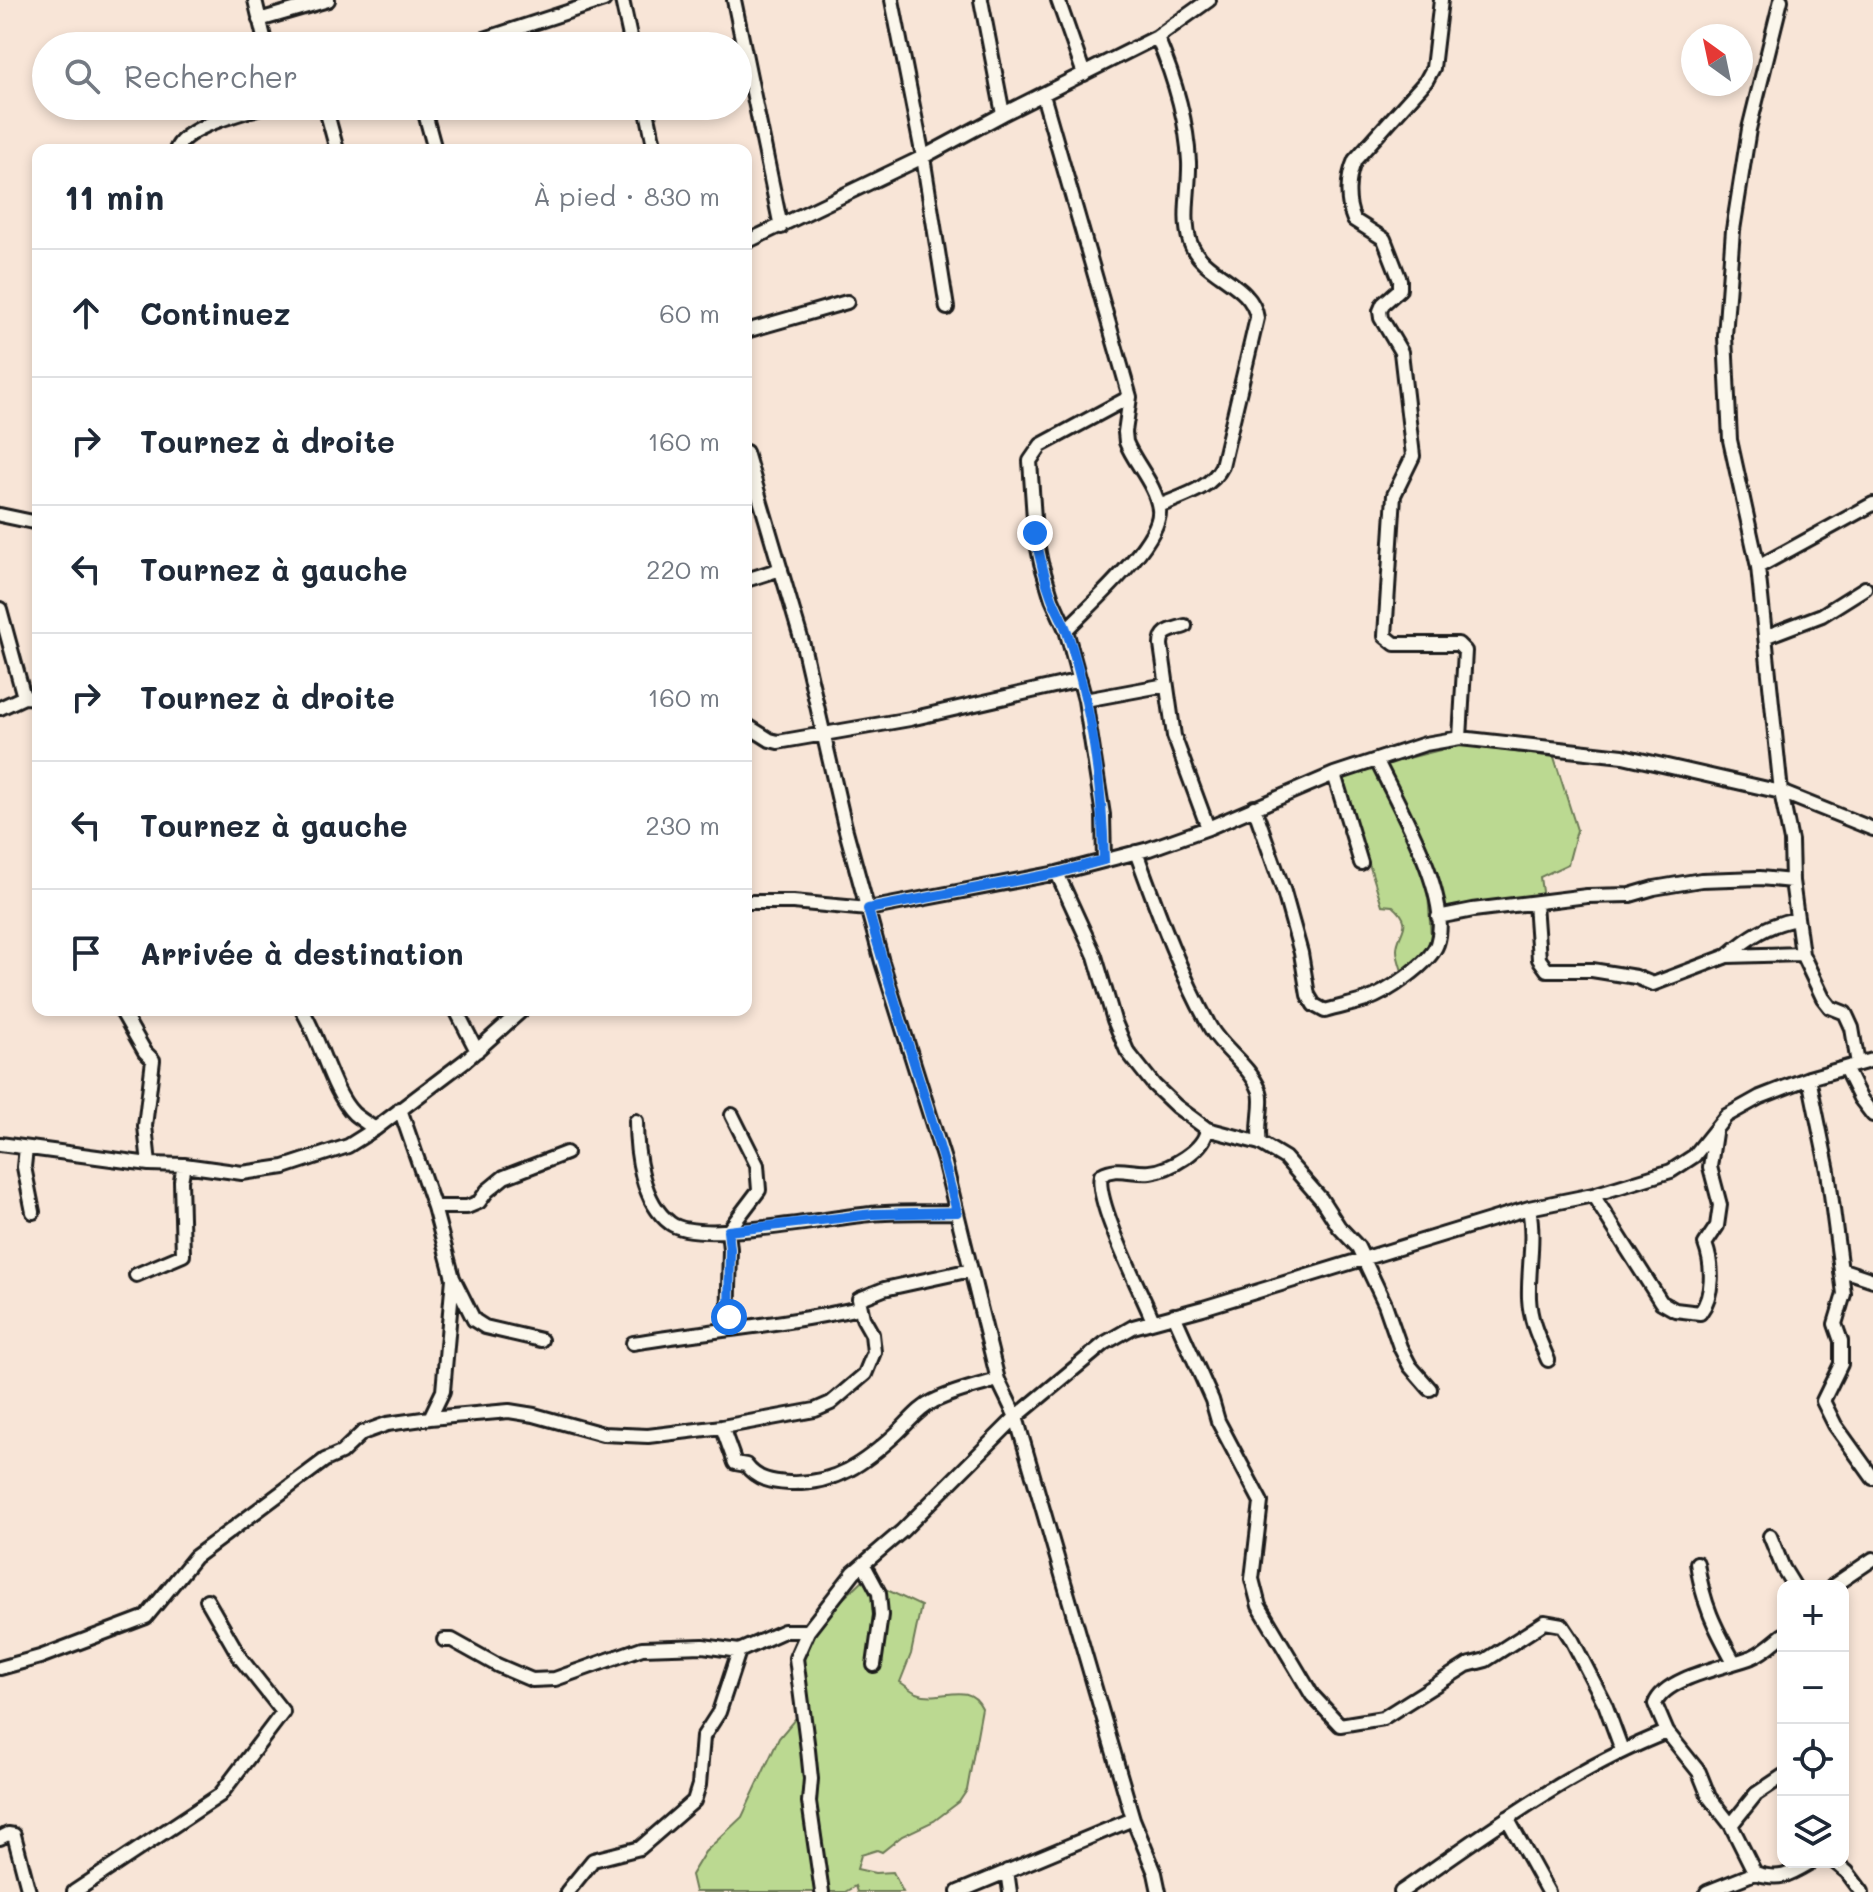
<!DOCTYPE html>
<html lang="fr">
<meta charset="utf-8">
<style>
body{margin:0;font-family:Mali,sans-serif;background:#f2f2f3;color:#1f2937}
.controls{position:absolute;right:24px;bottom:24px;display:grid;overflow:hidden;border-radius:16px;box-shadow:0 4px 12px #0003}
.controls button{width:72px;height:72px;display:grid;place-items:center;padding:0;border:0;border-bottom:2px solid #e0e1e3;background:#fff;color:#1f2937;font:40px sans-serif}
.compass{position:absolute;left:1681px;top:24px;width:72px;height:72px;border-radius:50%;background:#fff;box-shadow:0 4px 12px #0003;rotate:327deg}
.stop{position:absolute;width:24px;height:24px;margin:-18px;border:6px solid #1a73e8;border-radius:50%;background:#fff}
.stop.end{background:#1a73e8;border-color:#fff;box-shadow:0 2px 8px #0008}
.list{margin:0;padding:0;list-style:none}
h2{display:flex;justify-content:space-between;align-items:center;height:104px;margin:0;padding:0 32px;font-size:34px}
h2 small{font-size:26px;font-weight:400;color:#747a83}
.list li{display:grid;grid-template-columns:52px 1fr auto;gap:24px;align-items:center;box-sizing:border-box;height:128px;padding:0 32px;border-top:2px solid #e0e1e3}
.list b{display:block;font-size:30px;white-space:nowrap}
.list em{font-size:26px;font-style:normal;color:#747a83}
.icon{flex:none;width:44px;height:44px;fill:none;stroke:currentColor;stroke-width:2;stroke-linecap:round;stroke-linejoin:round}
.map{position:relative;flex:none;width:1873px;height:1892px;overflow:hidden}
.search{position:absolute;background:#fff;box-shadow:0 4px 12px #0003;left:32px;top:32px;width:720px;height:88px;display:flex;align-items:center;gap:20px;box-sizing:border-box;padding:0 28px;border-radius:44px;color:#747a83;font-size:30px}
.panel{position:absolute;background:#fff;box-shadow:0 4px 12px #0003;left:32px;top:144px;width:720px;height:872px;border-radius:16px}
.map>svg:first-child{display:block}
.green{fill:#bbd991;stroke:#6c7a56;stroke-width:2}
.lines{fill:none;stroke-linecap:round;stroke-linejoin:round}
.minor-casing{stroke:#1c1c1c;stroke-width:18}
.minor{stroke:#fbf7ec;stroke-width:12}
.route{stroke:#1a73e8;stroke-width:10}
</style>
<div class="map">
<svg width="1873" height="1892" viewBox="0 0 1873 1892">
<rect width="100%" height="100%" fill="#f8e5d7"/>
<filter id="ink" filterUnits="userSpaceOnUse"><feTurbulence type="fractalNoise" baseFrequency=".0125" numOctaves="2"/><feDisplacementMap in="SourceGraphic" scale="16" xChannelSelector="R" yChannelSelector="G"/><feConvolveMatrix kernelMatrix="1 2 1 2 8 2 1 2 1" color-interpolation-filters="sRGB"/></filter>
<g filter="url(#ink)">
<path class="green" d="M1460,745L1554,757L1577,830L1568,864L1540,877L1543,899L1441,911L1433,867L1385,764Z
M1374,769L1427,877L1431,938L1423,956L1402,971C1400,965 1397,956 1397,950C1397,931 1416,926 1393,906L1382,905L1342,778Z
M864,1579L921,1606L911,1654L900,1682C905,1685 911,1691 917,1693C940,1703 968,1679 982,1708L967,1790L959,1802L934,1821L902,1836L882,1852L877,1850L861,1855L857,1869L875,1873L893,1872L903,1892H857L855,1886L845,1892H695L691,1875L705,1852L742,1817L779,1738L806,1706C804,1693 798,1676 800,1663C805,1628 841,1602 864,1579Z"/>
<g class="lines">
<g class="minor-casing">
<path id="minor" d="M255,0L266,46
M622,0L632,46
M734,0L781,227
M892,0L923,157L947,308
M981,0L1003,114
M1058,0L1084,74
M1441,0L1433,68L1426,81L1355,160C1347,178 1346,202 1354,220L1384,239L1400,280V289L1383,304L1380,311L1381,318L1401,352L1413,456L1394,495L1385,636L1395,644H1458L1465,651L1460,738
M1781,0L1749,129L1733,230L1725,336L1730,440L1758,567L1781,792L1791,841L1792,881L1802,954L1823,998L1830,1007L1845,1013L1847,1017L1852,1028L1858,1064
M259,20L328,0
M1157,37C1174,77 1187,118 1189,162C1190,187 1182,218 1190,242C1202,276 1252,282 1257,318L1222,466C1211,489 1182,496 1159,506
M463,46L604,0
M1043,95L1130,397L1125,432L1126,442C1135,464 1156,485 1159,509C1163,541 1089,606 1066,630
M325,106L337,150
M423,106L435,150
M646,106L655,150
M176,150C185,126 240,114 264,106
M746,242L923,157L1003,114L1157,37L1209,0
M746,331L847,302
M746,452L803,645L845,827L882,962L944,1160L998,1380L1016,1417L1133,1819L1155,1873L1159,1892
M0,515L38,523
M1758,567L1873,504
M746,580L781,569
M0,609L24,697
M1185,626C1173,630 1161,630 1161,645L1174,736L1208,828
M1767,636L1822,615L1865,588
M1085,700L1166,685
M0,708L24,697L38,698
M746,725L770,740L778,742L910,719L1080,680
M1334,774L1361,863
M1254,807L1284,892L1301,953L1308,995L1314,1005L1325,1011C1338,1007 1353,1004 1366,1000C1386,993 1430,964 1437,944C1453,897 1397,803 1377,761
M1136,852C1158,912 1179,971 1210,1027C1222,1049 1249,1065 1259,1089C1265,1101 1256,1125 1260,1143L1285,1158L1321,1199L1339,1227L1358,1247L1385,1304L1400,1347L1410,1366L1430,1389
M1104,860L1103,815L1085,700L1066,630L1052,599L1041,563L1035,533L1030,461L1041,445L1130,397
M1057,873L1095,956L1114,1020L1127,1051L1154,1085L1176,1106L1207,1129L1260,1143
M746,902H793L868,909L1057,873L1149,849L1208,828L1334,774L1425,744L1460,738L1623,756L1781,792L1873,829
M1535,903L1539,959L1547,970H1592L1636,977L1653,984L1727,956L1802,954
M1438,917L1473,910L1587,896L1630,895L1654,888L1701,880L1760,878L1792,881
M1727,956C1749,937 1768,924 1797,919
M121,1010L145,1052L153,1060L145,1126L149,1164
M302,1010C320,1038 332,1093 354,1114C360,1119 368,1124 375,1129
M456,1010L477,1051
M1845,1068L1860,1098L1873,1115
M1809,1078L1828,1171L1844,1294L1835,1324L1841,1341V1364L1823,1401L1835,1425L1873,1478
M400,1109L434,1207L453,1278L443,1391L430,1418
M636,1121C636,1153 642,1202 670,1223C698,1245 831,1217 871,1214C899,1211 929,1213 957,1212
M0,1144L149,1164L184,1165L242,1173L284,1167L348,1146L375,1129L466,1060L522,1010
M26,1148L24,1167L33,1212
M1593,1195L1661,1302L1675,1310L1700,1313C1714,1295 1713,1265 1705,1244L1717,1226L1720,1205L1710,1167L1715,1133
M434,1207H467L479,1202L487,1191L504,1177L566,1153
M1529,1208C1535,1239 1528,1268 1529,1298C1530,1321 1539,1339 1548,1360
M1843,1270L1873,1280
M136,1275L183,1255L181,1181L184,1165
M453,1278L474,1320L485,1327L541,1340
M1174,1315L1212,1400L1218,1421L1261,1502L1252,1579L1259,1606L1312,1695L1340,1725L1383,1718L1467,1665L1486,1660L1545,1622L1562,1625L1572,1640L1605,1704L1622,1750
M1153,1321C1141,1291 1094,1201 1101,1175C1118,1165 1132,1174 1150,1172C1169,1170 1205,1150 1207,1129
M728,1328L730,1249L728,1231L759,1190L757,1165L732,1115
M633,1343C709,1330 784,1325 859,1308
M722,1427L735,1463L746,1465C757,1480 772,1482 789,1483C835,1485 865,1463 897,1433C909,1422 919,1408 934,1401C954,1391 977,1386 998,1380
M1770,1536L1783,1568L1794,1586
M1697,1563C1703,1604 1714,1626 1734,1662
M864,1565L879,1593L881,1615L874,1665
M1833,1586L1873,1559
M1783,1635C1773,1643 1764,1652 1752,1657C1726,1667 1665,1677 1655,1704L1667,1732L1699,1772L1709,1797L1731,1825L1755,1873C1780,1881 1789,1875 1811,1862
M444,1640H452L497,1665L532,1680L555,1679L642,1648L703,1646L739,1651L784,1631H808
M0,1668L40,1657L146,1617L195,1557L325,1460L341,1453L362,1433L387,1424L430,1418L509,1411L534,1415L603,1434L648,1436L722,1427L815,1410L831,1403L865,1374L874,1352L872,1334L863,1318L859,1299L884,1289L971,1270
M1507,1818L1548,1892
M1731,1825L1756,1794L1783,1776
M0,1838L8,1834L14,1835L29,1892
M1835,1862L1847,1872L1862,1892
M1007,1871L1010,1892
M74,1892L220,1795L283,1712L241,1659L207,1600
M567,1892L593,1860L640,1848L694,1801L699,1785L703,1737L719,1712L739,1651
M822,1892L809,1802L811,1779L808,1750L796,1658L808,1631L854,1572L902,1531L1016,1417L1105,1343L1133,1327L1203,1308L1529,1208L1593,1195L1671,1171L1694,1156L1726,1116L1760,1097L1809,1078L1873,1060
M958,1892L1133,1819
M1401,1892C1485,1833 1571,1769 1667,1732
M1707,1892L1755,1873"/>
</g>
<use href="#minor" class="minor"/>
</g>
</g>
<g class="lines" filter="url(#ink)">
<path class="route" d="M729,1317L730,1249L728,1231L873,1214L957,1212C932,1110 895,1010 868,909L1057,873L1104,860C1102,785 1091,703 1067,632C1063,620 1056,609 1052,598C1044,577 1039,555 1035,533"/>
</g>
</svg>
<div class="controls">
<button>+</button>
<button>−</button>
<button><svg class="icon" aria-label="locate" viewBox="0 0 24 24"><circle cx="12" cy="12" r="6"/><path d="M12 2v4M12 18v4M2 12h4M18 12h4"/></svg></button>
<button><svg class="icon" aria-label="layers" viewBox="0 0 24 24"><path d="M12 4l9 5-9 5-9-5zM3 14l9 5 9-5"/></svg></button>
</div>
<svg class="compass" viewBox="-18 -18 36 36"><path d="M0-13l5 13h-10z" fill="#e53935"/><path d="M0 13l5-13h-10z" fill="#747a83"/></svg>
<div class="stop" style="left:729px;top:1317px"></div>
<div class="stop end" style="left:1035px;top:533px"></div>
<div class="search"><svg class="icon" aria-label="search" viewBox="0 0 24 24"><circle cx="10" cy="10" r="6"/><path d="M15 15l6 6"/></svg>Rechercher</div>
<section class="panel">
<h2>11 min<small>À pied · 830 m</small></h2>
<ul class="list">
<li><svg class="icon" aria-label="ahead" viewBox="0 0 24 24"><path d="M12 20V5M6 11l6-6 6 6"/></svg><div><b>Continuez</b></div><em>60 m</em></li>
<li><svg class="icon" aria-label="right" viewBox="0 0 24 24"><path d="M7 20v-9h11M14 6l5 5-5 5"/></svg><div><b>Tournez à droite</b></div><em>160 m</em></li>
<li><svg class="icon" aria-label="left" viewBox="0 0 24 24"><path d="M17 20v-9H6M10 6l-5 5 5 5"/></svg><div><b>Tournez à gauche</b></div><em>220 m</em></li>
<li><svg class="icon" aria-label="right" viewBox="0 0 24 24"><path d="M7 20v-9h11M14 6l5 5-5 5"/></svg><div><b>Tournez à droite</b></div><em>160 m</em></li>
<li><svg class="icon" aria-label="left" viewBox="0 0 24 24"><path d="M17 20v-9H6M10 6l-5 5 5 5"/></svg><div><b>Tournez à gauche</b></div><em>230 m</em></li>
<li><svg class="icon" aria-label="arrive" viewBox="0 0 24 24"><path d="M6 21V4h12l-3 4 3 4H6"/></svg><div><b>Arrivée à destination</b></div></li>
</ul>
</section>
</div>
